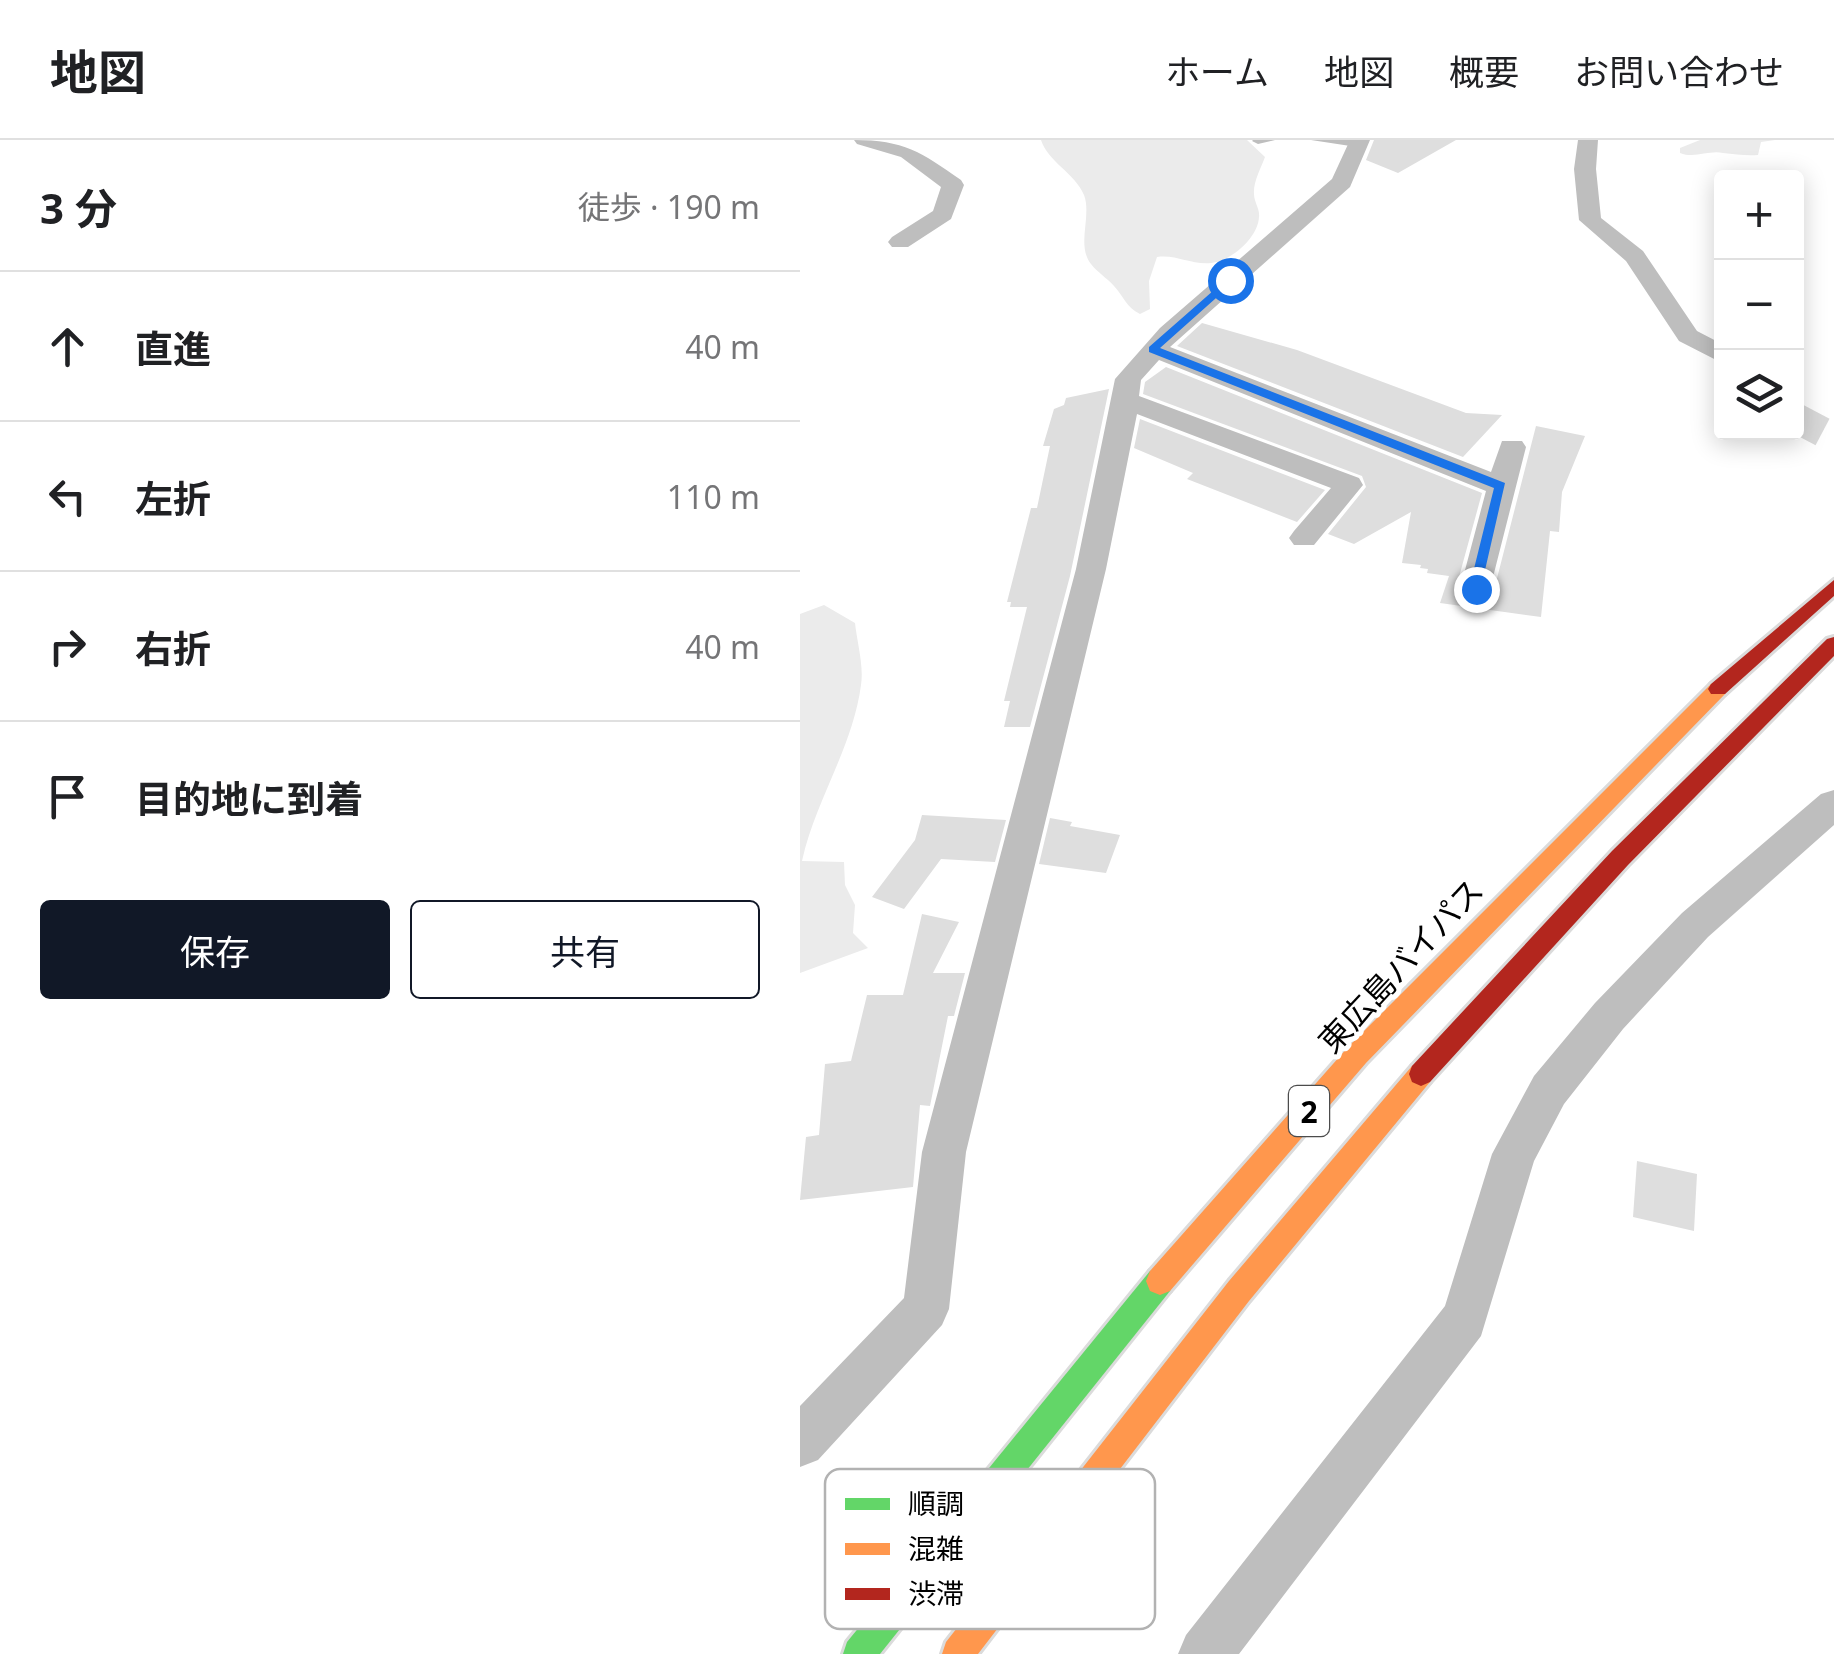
<!DOCTYPE html>
<html lang="ja">
<meta charset="utf-8">
<style>
body{margin:0;font-family:"Noto Sans","Noto Sans JP",sans-serif;background:#f2f2f2;color:#202124}
.controls{position:absolute;right:30px;top:30px;display:grid;overflow:hidden;border-radius:10px;box-shadow:0 5px 25px #0003}
.controls button{width:90px;height:90px;display:grid;place-items:center;padding:0;border:0;border-bottom:2px solid #e0e0e0;background:#fff;color:#202124;font:50px sans-serif}
.stop{position:absolute;width:30px;height:30px;margin:-22px;border:8px solid #1a73e8;border-radius:50%;background:#fff}
.stop.end{background:#1a73e8;border-color:#fff;box-shadow:0 2px 10px #0008}
.list{margin:0;padding:0;list-style:none}
h2{display:flex;justify-content:space-between;align-items:center;height:130px;margin:0;padding:0 40px;font-size:42px}
h2 small{font-size:32px;font-weight:400;color:#757577}
.list li{display:grid;grid-template-columns:65px 1fr auto;gap:30px;align-items:center;box-sizing:border-box;height:150px;padding:0 40px;border-top:2px solid #e0e0e0}
.list b{display:block;font-size:38px;white-space:nowrap}
.list em{font-size:32px;font-style:normal;color:#757577}
.actions{display:flex;gap:20px;padding:30px 40px}
.actions a{flex:1;padding:22px 0;border:2px solid #111827;border-radius:10px;text-align:center;font-size:35px;color:#111827}
.actions .main{background:#111827;color:#fff}
.icon{flex:none;width:55px;height:55px;fill:none;stroke:currentColor;stroke-width:2;stroke-linecap:round;stroke-linejoin:round}
.map{position:relative;flex:none;width:1034px;height:1514px;overflow:hidden}
header{display:flex;align-items:center;gap:60px;box-sizing:border-box;height:140px;padding:0 50px;background:#fff;border-bottom:2px solid #e0e0e0}
header strong{font-size:48px}
nav{display:flex;gap:55px;margin-inline-start:auto;font-size:35px}
main{display:flex}
aside{flex:1;background:#fff}
.map>svg:first-child{display:block}
.green{fill:#ebebeb}
.building{fill:#dedede}
.lines{fill:none;stroke-linecap:round;stroke-linejoin:round}
.street-tunnel{stroke:#d9d9d9;stroke-width:30;stroke-dasharray:30 15;stroke-linecap:butt}
.fast-casing{stroke:#dbdbdb;stroke-width:6}
.slow-casing{stroke:#dbdbdb;stroke-width:6}
.jam-casing{stroke:#dbdbdb;stroke-width:6}
.lane{fill:#bebebe;fill-rule:evenodd}
.street{fill:#bebebe;fill-rule:evenodd}
.fast{fill:#63d668;fill-rule:evenodd}
.slow{fill:#ff974d;fill-rule:evenodd}
.jam{fill:#b3261e;fill-rule:evenodd}
.route{fill:#1a73e8}
.labels{text-anchor:middle;dominant-baseline:central;stroke-width:10;stroke-linejoin:round;paint-order:stroke}
.shield{fill:#fff;stroke:#4c4c4c;stroke-width:2.5}
.shield-label{font-size:30px;font-weight:bold;fill:#000}
.street-label{font-size:32px;fill:#000;stroke:#fff}
.key{fill:#fff;stroke:#b2b2b2;stroke-width:2.5}
.key-label{font-size:28px;fill:#000}
</style>
<header>
<strong>地図</strong>
<nav><a>ホーム</a><a>地図</a><a>概要</a><a>お問い合わせ</a></nav>
</header>
<main>
<aside>
<h2>3 分<small>徒歩 · 190 m</small></h2>
<ul class="list">
<li><svg class="icon" aria-label="ahead" viewBox="0 0 24 24"><path d="M12 20V5M6 11l6-6 6 6"/></svg><div><b>直進</b></div><em>40 m</em></li>
<li><svg class="icon" aria-label="left" viewBox="0 0 24 24"><path d="M17 20v-9H6M10 6l-5 5 5 5"/></svg><div><b>左折</b></div><em>110 m</em></li>
<li><svg class="icon" aria-label="right" viewBox="0 0 24 24"><path d="M7 20v-9h11M14 6l5 5-5 5"/></svg><div><b>右折</b></div><em>40 m</em></li>
<li><svg class="icon" aria-label="arrive" viewBox="0 0 24 24"><path d="M6 21V4h12l-3 4 3 4H6"/></svg><div><b>目的地に到着</b></div></li>
</ul>
<div class="actions"><a class="main">保存</a><a>共有</a></div>
</aside>
<div class="map">
<svg width="1034" height="1514" viewBox="0 0 1034 1514">
<rect width="100%" height="100%" fill="#fff"/>
<path class="green" d="M241,0H447L465,17C461,28 453,42 454,54C454,62 460,69 459,77C458,98 431,121 411,123C391,125 376,114 357,117L349,141L350,169L340,174C326,167 324,157 314,146C307,138 297,132 291,124C276,105 292,76 284,55C275,33 248,22 241,0Z
M900,0H975L961,2L958,15C945,16 935,14 923,13C908,10 895,19 880,13V8Z
M24,465L55,483C57,502 64,526 61,545C53,607 15,661 2,721L44,722L45,745L55,765L53,793L68,808L0,833V474Z"/>
<path class="building" d="M574,0H656L598,33L566,20Z
M402,183L497,210L666,273L702,275L663,317L377,206Z
M366,227L682,353L656,448L661,459L674,464L687,461L694,450L736,286L785,296L762,352L759,392L750,391L741,477L640,463L649,436L627,433L628,429L620,428L621,425L602,423L611,372L554,404L528,394L566,347L562,336L343,254L345,242Z
M309,249L270,436L230,587H204L210,561H204L227,467H210L211,462H207L231,368H237L250,306H243L254,269L264,265L266,258Z
M340,279L525,350L497,382L387,339L393,333L334,308Z
M122,675L206,680L195,722L141,719L104,769L72,757L115,700Z
M250,678L272,682L270,686L320,695L306,733L239,724Z
M122,774L159,782L133,833H165L154,876H148L130,966L120,965L113,1047L0,1060L6,997L19,995L25,924L51,921L67,855H103Z
M837,1021L897,1034L894,1091L833,1077Z"/>
<g class="lines">
<path class="street-tunnel" d="M996,278L1034,298"/>
<g class="fast-casing">
<path id="fast" d="M360,1127L370,1131L374,1141L370,1151L80,1514H43L47,1502L350,1131Z"/>
</g>
<g class="slow-casing">
<path id="slow" d="M918,542L928,549L925,554L566,923L370,1151L360,1155L350,1151L346,1141L350,1131L548,907L911,544Z
M621,922L630,926L633,934L630,942L449,1161L178,1514H142L146,1502L429,1141L612,926Z"/>
</g>
<g class="jam-casing">
<path id="jam" d="M1034,440V456L925,554H911L908,549L911,544Z
M1034,497V516L828,725L630,942L621,946L612,942L609,934L612,926L812,711L1027,499Z"/>
</g>
<path class="lane" d="M475,0L458,4L452,1L453,0Z
M511,0H550L563,4L557,7Z"/>
<path class="street" d="M54,0C104,0 121,12 161,40L164,45L151,79L108,107H92L88,102L92,97L133,71L141,47L101,17L57,4Z
M550,0H570L550,47L370,207L691,332L702,301H722L726,307L690,449L686,457L675,460L664,457L660,449L686,351L359,220L341,240L339,256L559,338L563,345L514,405H494L489,398L494,391L531,348L337,274L306,429L166,1012L149,1169L142,1185L18,1320L0,1327V1266L104,1158L122,1012L276,429L315,239L360,188L532,39Z
M778,0H798L796,29L801,78L843,111L897,191L922,204V223L879,201L826,121L779,80L774,29Z
M1034,650V685L908,797L823,889L764,964L734,1021L681,1196L439,1514H378L386,1495L645,1166L692,1014L734,936L795,863L882,773L1021,654Z"/>
<use href="#fast" class="fast"/>
<use href="#slow" class="slow"/>
<use href="#jam" class="jam"/>
</g>
<path class="route" d="M430,136L434,142L360,208L705,343L680,452L669,449L694,348L349,212V207Z"/>
<g class="labels">
<rect class="shield" x="489" y="946" width="40" height="50" rx="8"/>
<g class="shield-label">
<text x="509" y="971">2</text>
</g>
<g class="street-label">
<text transform="translate(600 825) rotate(-47)">東広島バイパス</text>
</g>
</g>
<rect x="25" y="1329" width="330" height="160" rx="15" class="key"/>
<rect x="45" y="1358" width="45" height="12" fill="#63d668"/>
<rect x="45" y="1403" width="45" height="12" fill="#ff974d"/>
<rect x="45" y="1448" width="45" height="12" fill="#b3261e"/>
<g class="key-label">
<text x="108" y="1374">順調</text>
<text x="108" y="1419">混雑</text>
<text x="108" y="1464">渋滞</text>
</g>
</svg>
<div class="controls">
<button>+</button>
<button>−</button>
<button><svg class="icon" aria-label="layers" viewBox="0 0 24 24"><path d="M12 4l9 5-9 5-9-5zM3 14l9 5 9-5"/></svg></button>
</div>
<div class="stop" style="left:430px;top:140px"></div>
<div class="stop end" style="left:676px;top:449px"></div>
</div>
</main>
